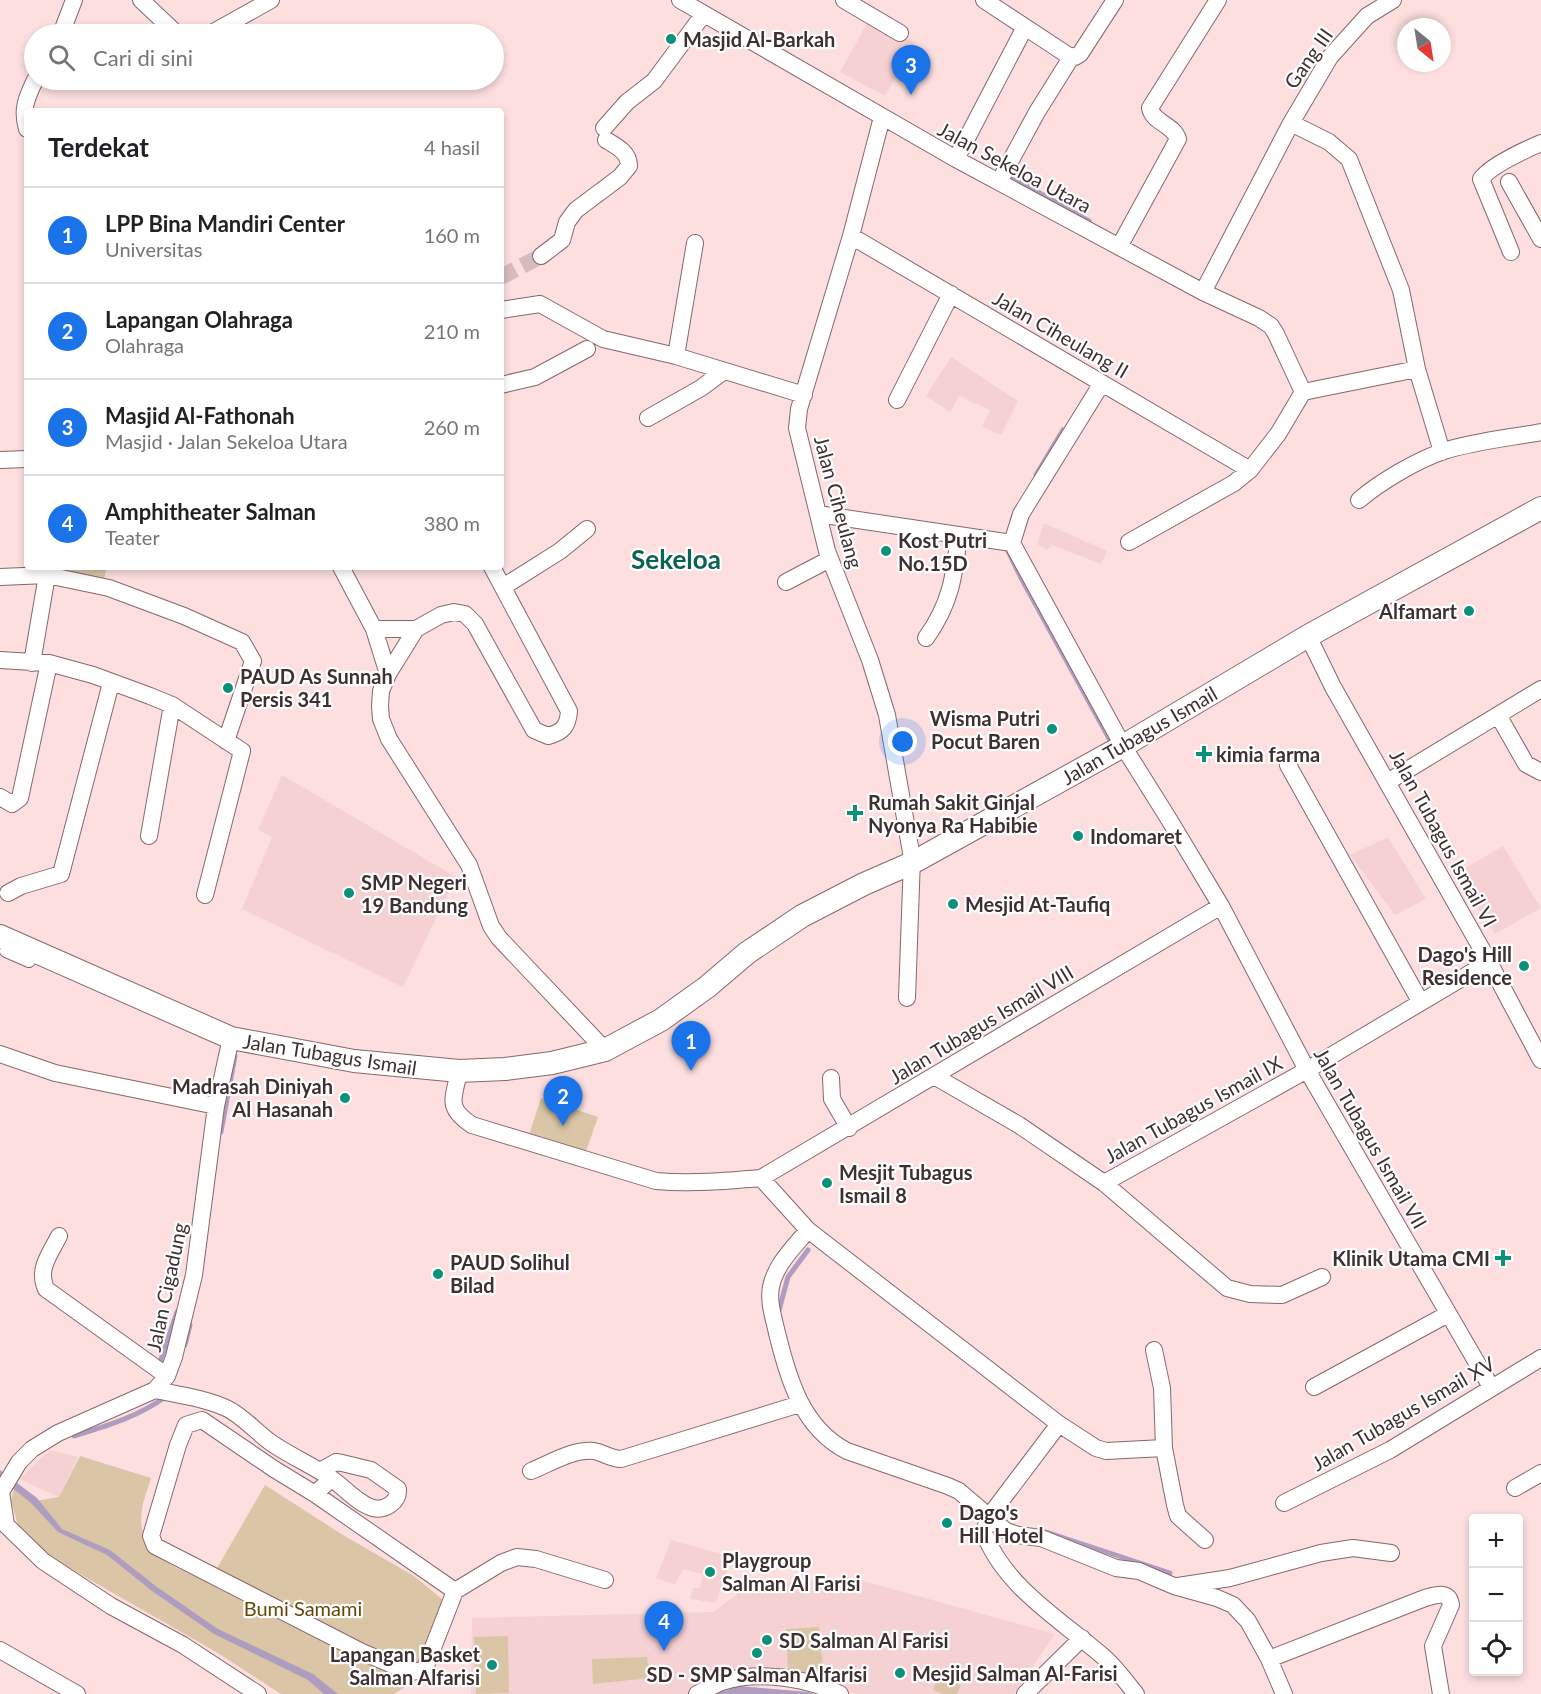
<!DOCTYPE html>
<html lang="id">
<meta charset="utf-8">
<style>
body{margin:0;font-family:Lato,sans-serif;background:#f6f6f6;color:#202124}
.controls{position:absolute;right:18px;bottom:18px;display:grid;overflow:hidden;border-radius:6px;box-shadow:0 3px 9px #0003}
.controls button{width:54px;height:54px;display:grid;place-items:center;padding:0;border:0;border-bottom:2px solid #e0e0e0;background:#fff;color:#202124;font:30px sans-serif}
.compass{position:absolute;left:1397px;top:18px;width:54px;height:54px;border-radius:50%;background:#fff;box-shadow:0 3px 9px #0003;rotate:150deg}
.you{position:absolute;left:903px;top:742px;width:21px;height:21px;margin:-15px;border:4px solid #fff;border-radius:50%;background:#1a73e8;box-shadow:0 0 0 9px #1a73e833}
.badge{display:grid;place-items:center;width:39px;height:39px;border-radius:50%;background:#1a73e8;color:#fff;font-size:20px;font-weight:700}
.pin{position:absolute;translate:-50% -50px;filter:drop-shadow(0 2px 3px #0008)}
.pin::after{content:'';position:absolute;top:32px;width:21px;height:18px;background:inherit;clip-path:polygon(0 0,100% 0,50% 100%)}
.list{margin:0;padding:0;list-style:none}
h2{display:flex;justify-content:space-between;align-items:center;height:78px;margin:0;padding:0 24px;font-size:26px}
h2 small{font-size:20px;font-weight:400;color:#757577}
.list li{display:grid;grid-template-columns:39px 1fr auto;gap:18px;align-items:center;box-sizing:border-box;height:96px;padding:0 24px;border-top:2px solid #e0e0e0}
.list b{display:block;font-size:22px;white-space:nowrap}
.list p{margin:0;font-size:20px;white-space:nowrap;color:#757577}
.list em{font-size:20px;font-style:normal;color:#757577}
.icon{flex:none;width:33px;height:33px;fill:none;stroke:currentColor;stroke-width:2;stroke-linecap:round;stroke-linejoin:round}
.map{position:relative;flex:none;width:1541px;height:1694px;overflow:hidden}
.search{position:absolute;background:#fff;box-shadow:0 3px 9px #0003;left:24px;top:24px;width:480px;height:66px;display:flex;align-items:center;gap:15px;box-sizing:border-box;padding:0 21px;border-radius:33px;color:#757577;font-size:22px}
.panel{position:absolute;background:#fff;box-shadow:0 3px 9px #0003;left:24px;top:108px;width:480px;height:462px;border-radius:6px}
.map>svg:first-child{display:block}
.built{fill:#f5d1d4}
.green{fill:#dac6a6}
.water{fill:#af9dc0}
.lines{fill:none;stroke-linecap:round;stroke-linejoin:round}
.stream{stroke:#af9dc0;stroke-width:5}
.minor-tunnel{stroke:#d7bcbd;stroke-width:16;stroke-dasharray:16 8;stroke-linecap:butt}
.pedestrian-casing{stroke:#88676a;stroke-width:14}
.minor-casing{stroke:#88676a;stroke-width:18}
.secondary-casing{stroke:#88676a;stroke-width:24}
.pedestrian{stroke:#fff;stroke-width:12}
.minor{stroke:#fff;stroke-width:16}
.secondary{stroke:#fff;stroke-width:22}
.poi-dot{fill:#0b917a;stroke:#fff;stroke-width:2}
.labels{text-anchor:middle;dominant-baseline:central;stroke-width:4.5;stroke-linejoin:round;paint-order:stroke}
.poi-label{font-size:20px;font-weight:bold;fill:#3e2f30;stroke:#fff;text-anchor:start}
.street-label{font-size:20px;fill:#3e2f30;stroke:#fff}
.park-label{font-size:20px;fill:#664705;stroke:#fff}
.district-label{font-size:26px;font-weight:bold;fill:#0a6252;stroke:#fff}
</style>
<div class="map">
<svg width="1541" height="1694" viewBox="0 0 1541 1694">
<rect width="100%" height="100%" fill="#fddfe0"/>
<path class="built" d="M870,18L915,43L885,96L840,72Z
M951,357L1018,401L1001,435L982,427L990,410L959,396L950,412L926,396Z
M1044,523L1107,551L1101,564L1052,545L1047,550L1037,544Z
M282,775L456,877L403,987L242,909L272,837L258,830Z
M1388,837L1426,899L1395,915L1350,855Z
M1503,846L1541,908L1495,934L1455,874Z
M50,1450L78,1457L59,1497L19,1479Z
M671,1540L732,1557L716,1603L690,1599L693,1588H700L703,1574L683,1569L675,1585L656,1578Z
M849,1577L1055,1634L1014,1694H857L802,1677L696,1687L688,1694H471L472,1618L713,1612L748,1586Z"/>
<path class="green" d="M69,567H107L104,579L68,571Z
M541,1098L598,1117L585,1154L529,1135Z
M80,1456L151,1478C148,1489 143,1500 142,1510C135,1555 176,1568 209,1582L265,1485L343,1535L414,1576L443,1600L449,1616L420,1678L394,1694H281L216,1652L52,1558L18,1526L11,1500L15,1485L35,1501L59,1497Z
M819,1627L824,1678L788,1669L786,1629Z
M508,1636L509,1693L476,1694L474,1637Z
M647,1657L650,1678L593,1684L592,1659Z
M938,1674L961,1685L957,1694H944L933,1690Z"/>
<path class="water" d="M0,1470L37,1498L62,1529L110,1550L157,1587L218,1629L313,1674L338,1694H324L308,1680L214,1634L152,1591L107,1555L58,1532L31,1503L0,1478Z
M739,1686L809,1692L814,1694H715Z"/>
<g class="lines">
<path class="stream" d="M1013,178L1089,221
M1036,475L1063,430
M1008,551L1020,576L1111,742
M221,1132L235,1056
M778,1314L788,1277L808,1250
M185,1345L190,1325
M159,1365L177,1312
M74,1436C106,1426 138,1417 165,1397
M1046,1532L1170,1573"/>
<path class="minor-tunnel" d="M501,277L541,256"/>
<g class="pedestrian-casing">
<path id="pedestrian" d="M6,951L29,961"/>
</g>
<g class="minor-casing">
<path id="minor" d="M141,0L177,34
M680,0L956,159L1203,292L1259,318L1271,326L1276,334L1303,392
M844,0L900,33
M984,0L1069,56L1075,57L1080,54L1115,0
M61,34L74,0
M210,34L271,0
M882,117L851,236L799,409L797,428L827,551L870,660L887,715L912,858L907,998
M1291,123L1329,142L1349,159L1401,290L1417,369L1442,452
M604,128L627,102L654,81L703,15
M27,129C21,109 27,97 35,80
M956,159L1025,27
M999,182L1037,112L1072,56
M1509,182L1541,239
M851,236L1250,470
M1119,247L1178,139C1173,124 1153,123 1150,108L1218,0
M1511,252L1481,179C1491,165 1525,150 1541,143
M541,256L562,240L567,222L576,210L620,177L629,166C629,152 616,146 606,140
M1203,292L1291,123L1330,57L1367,16L1393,0
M501,310L540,304L603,339L676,356L804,395
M676,356L695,243
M1102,383L1021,514L1012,543L1123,746L1170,821L1221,906L1307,1070L1491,1387
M501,385L535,377L587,349
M897,400L951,294
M648,418L701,388L724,371
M0,460L27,459
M1359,500C1380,482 1417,460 1444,451C1475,441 1509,438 1541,432
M818,514L1012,543
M1129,542L1234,483L1250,470L1278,434L1303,392L1417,369
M341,567L374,629L388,674
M492,567L569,711C568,726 563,732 548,736L534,730L475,624L465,614L454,612L441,615L416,629L388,674L381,691L380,706L381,719L389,739L469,865L491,926L499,938L605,1050
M0,577L47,575L109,588L184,616L242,642L253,661L226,741
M786,582L830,559
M503,587L560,551L587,529
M374,629H416
M1308,636L1333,687L1489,962L1541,1060
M926,638C951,603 954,577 959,535
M0,660L49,663L93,675L150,696L172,705L242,751L205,895
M32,663L47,575
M1498,715L1526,764L1541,772
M1288,765L1420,1001
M1389,781L1541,689
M0,797L12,804L20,798L49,663
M149,836L172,705
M8,893L21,886L61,874L111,683
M231,1038L216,1106L194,1275L174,1357L167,1376L155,1390L58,1433L32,1449L19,1462L1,1492L6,1525L43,1561L111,1606L183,1645L258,1694
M0,1054L55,1073L216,1106
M459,1071C454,1099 445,1107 472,1125L656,1181C691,1184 726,1181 761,1178L1221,906
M934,1076L1019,1125L1104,1183L1227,1288L1250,1294L1282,1295L1322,1277
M831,1078L832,1099L849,1128
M761,1178L808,1230L1059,1424L1096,1448L1106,1451L1164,1448
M1104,1183L1307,1070L1489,962
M808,1230C794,1247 775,1265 771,1287C768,1302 774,1319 777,1333C788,1378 802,1428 847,1451L948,1486L959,1491L1006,1531L1018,1535L1041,1538L1116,1568L1139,1571L1174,1586L1217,1598L1233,1605L1248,1621L1269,1659L1284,1694
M59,1236C50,1254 37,1269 46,1289L167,1376
M1154,1350L1162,1388L1164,1448L1175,1505L1178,1516L1205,1540
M1314,1387L1448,1314
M155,1390C179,1395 204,1398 226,1408C242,1415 258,1434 273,1444C292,1457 314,1466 332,1479C345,1488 358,1504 373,1508C385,1511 399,1502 398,1489L371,1470L342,1463L336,1462L320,1471
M1059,1424L988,1518L984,1533C1006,1589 1063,1621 1106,1659C1117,1669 1126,1682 1136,1694
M531,1471C551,1463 572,1449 594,1451C604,1453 611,1459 621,1459L800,1404
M331,1479L315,1494L274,1469L202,1420L186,1425L178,1445L151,1536L155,1546L362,1652L409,1672L418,1671L425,1668L455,1591L501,1563L517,1557L536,1559L605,1580
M1515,1488L1541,1473
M315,1494L455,1591
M1284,1503L1390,1450L1541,1358
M1178,1586L1230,1578L1321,1553L1353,1548L1391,1553
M0,1650L77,1694
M1269,1659L1425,1598C1436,1595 1449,1590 1451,1605L1433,1646L1441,1694
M697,1694C705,1690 714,1685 722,1682C757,1670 807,1678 840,1694
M1025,1694L1082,1638"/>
</g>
<g class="secondary-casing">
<path id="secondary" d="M0,936L231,1038L354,1061L459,1071L505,1069L552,1063L605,1050L661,1020L707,987L747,953L802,916L864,884L912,863L1123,746L1308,636L1541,508"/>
</g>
<use href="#pedestrian" class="pedestrian"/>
<use href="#minor" class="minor"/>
<use href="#secondary" class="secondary"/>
</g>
<g class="poi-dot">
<circle cx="671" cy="39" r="6"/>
<circle cx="886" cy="551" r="6"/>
<circle cx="1469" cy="611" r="6"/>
<circle cx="228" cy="688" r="6"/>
<circle cx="1052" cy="729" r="6"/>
<path d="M1201 745h6v6h6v6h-6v6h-6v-6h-6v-6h6z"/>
<path d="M852 804h6v6h6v6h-6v6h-6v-6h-6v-6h6z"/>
<circle cx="1078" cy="836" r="6"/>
<circle cx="349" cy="893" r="6"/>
<circle cx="953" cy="904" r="6"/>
<circle cx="1524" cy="966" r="6"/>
<circle cx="345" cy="1098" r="6"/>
<circle cx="827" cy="1183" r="6"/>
<path d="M1500 1249h6v6h6v6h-6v6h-6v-6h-6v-6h6z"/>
<circle cx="438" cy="1274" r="6"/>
<circle cx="947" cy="1523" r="6"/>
<circle cx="710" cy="1572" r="6"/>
<circle cx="767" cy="1640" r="6"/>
<circle cx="757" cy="1653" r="6"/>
<circle cx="492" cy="1665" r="6"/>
<circle cx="900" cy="1673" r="6"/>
</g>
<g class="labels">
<g class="poi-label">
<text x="683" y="39">Masjid Al-Barkah</text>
<text x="898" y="540">Kost Putri<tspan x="898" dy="23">No.15D</tspan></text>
<text x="1457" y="611" text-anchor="end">Alfamart</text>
<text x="240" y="676">PAUD As Sunnah<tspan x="240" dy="23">Persis 341</tspan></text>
<text x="1040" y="718" text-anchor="end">Wisma Putri<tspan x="1040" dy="23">Pocut Baren</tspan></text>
<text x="1216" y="754">kimia farma</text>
<text x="868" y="802">Rumah Sakit Ginjal<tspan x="868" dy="23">Nyonya Ra Habibie</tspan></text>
<text x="1090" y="836">Indomaret</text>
<text x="361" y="882">SMP Negeri<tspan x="361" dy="23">19 Bandung</tspan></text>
<text x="965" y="904">Mesjid At-Taufiq</text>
<text x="1512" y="954" text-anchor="end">Dago's Hill<tspan x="1512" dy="23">Residence</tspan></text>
<text x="333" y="1086" text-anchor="end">Madrasah Diniyah<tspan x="333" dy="23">Al Hasanah</tspan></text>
<text x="839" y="1172">Mesjit Tubagus<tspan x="839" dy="23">Ismail 8</tspan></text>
<text x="1490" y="1258" text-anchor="end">Klinik Utama CMI</text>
<text x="450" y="1262">PAUD Solihul<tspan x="450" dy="23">Bilad</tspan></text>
<text x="959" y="1512">Dago's<tspan x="959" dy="23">Hill Hotel</tspan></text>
<text x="722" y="1560">Playgroup<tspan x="722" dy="23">Salman Al Farisi</tspan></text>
<text x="779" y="1640">SD Salman Al Farisi</text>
<text x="480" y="1654" text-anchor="end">Lapangan Basket<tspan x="480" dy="23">Salman Alfarisi</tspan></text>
<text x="912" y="1673">Mesjid Salman Al-Farisi</text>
<text x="757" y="1674" text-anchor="middle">SD - SMP Salman Alfarisi</text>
</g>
<g class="street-label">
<text transform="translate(1308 58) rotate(-55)">Gang III</text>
<text transform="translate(1015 167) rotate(28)">Jalan Sekeloa Utara</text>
<text transform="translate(1061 334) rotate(30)">Jalan Ciheulang II</text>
<text transform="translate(839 502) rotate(75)">Jalan Ciheulang</text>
<text transform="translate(1139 735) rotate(-30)">Jalan Tubagus Ismail</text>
<text transform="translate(1444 838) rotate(61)">Jalan Tubagus Ismail VI</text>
<text transform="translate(981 1024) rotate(-31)">Jalan Tubagus Ismail VIII</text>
<text transform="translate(330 1054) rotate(9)">Jalan Tubagus Ismail</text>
<text transform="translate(1193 1109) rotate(-29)">Jalan Tubagus Ismail IX</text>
<text transform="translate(1371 1138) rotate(60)">Jalan Tubagus Ismail VII</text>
<text transform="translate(166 1287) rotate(-78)">Jalan Cigadung</text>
<text transform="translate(1403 1413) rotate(-30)">Jalan Tubagus Ismail XV</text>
</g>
<g class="park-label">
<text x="303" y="1608">Bumi Samami</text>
</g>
<g class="district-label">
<text x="676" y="559">Sekeloa</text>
</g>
</g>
</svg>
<div class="controls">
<button>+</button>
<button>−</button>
<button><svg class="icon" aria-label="locate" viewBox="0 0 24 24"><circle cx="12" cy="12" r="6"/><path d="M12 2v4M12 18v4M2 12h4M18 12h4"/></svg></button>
</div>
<svg class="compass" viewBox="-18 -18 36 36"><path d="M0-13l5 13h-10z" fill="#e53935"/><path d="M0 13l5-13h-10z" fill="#757577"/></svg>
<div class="you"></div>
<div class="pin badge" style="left:691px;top:1071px">1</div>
<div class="pin badge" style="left:563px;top:1126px">2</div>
<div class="pin badge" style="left:911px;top:95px">3</div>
<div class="pin badge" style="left:664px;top:1651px">4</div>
<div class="search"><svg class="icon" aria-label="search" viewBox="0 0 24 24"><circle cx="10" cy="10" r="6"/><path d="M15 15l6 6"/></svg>Cari di sini</div>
<section class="panel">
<h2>Terdekat<small>4 hasil</small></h2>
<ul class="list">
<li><span class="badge">1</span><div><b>LPP Bina Mandiri Center</b><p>Universitas</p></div><em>160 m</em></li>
<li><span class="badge">2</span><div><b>Lapangan Olahraga</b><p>Olahraga</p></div><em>210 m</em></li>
<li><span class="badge">3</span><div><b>Masjid Al-Fathonah</b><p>Masjid · Jalan Sekeloa Utara</p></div><em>260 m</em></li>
<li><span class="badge">4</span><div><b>Amphitheater Salman</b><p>Teater</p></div><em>380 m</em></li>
</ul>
</section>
</div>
